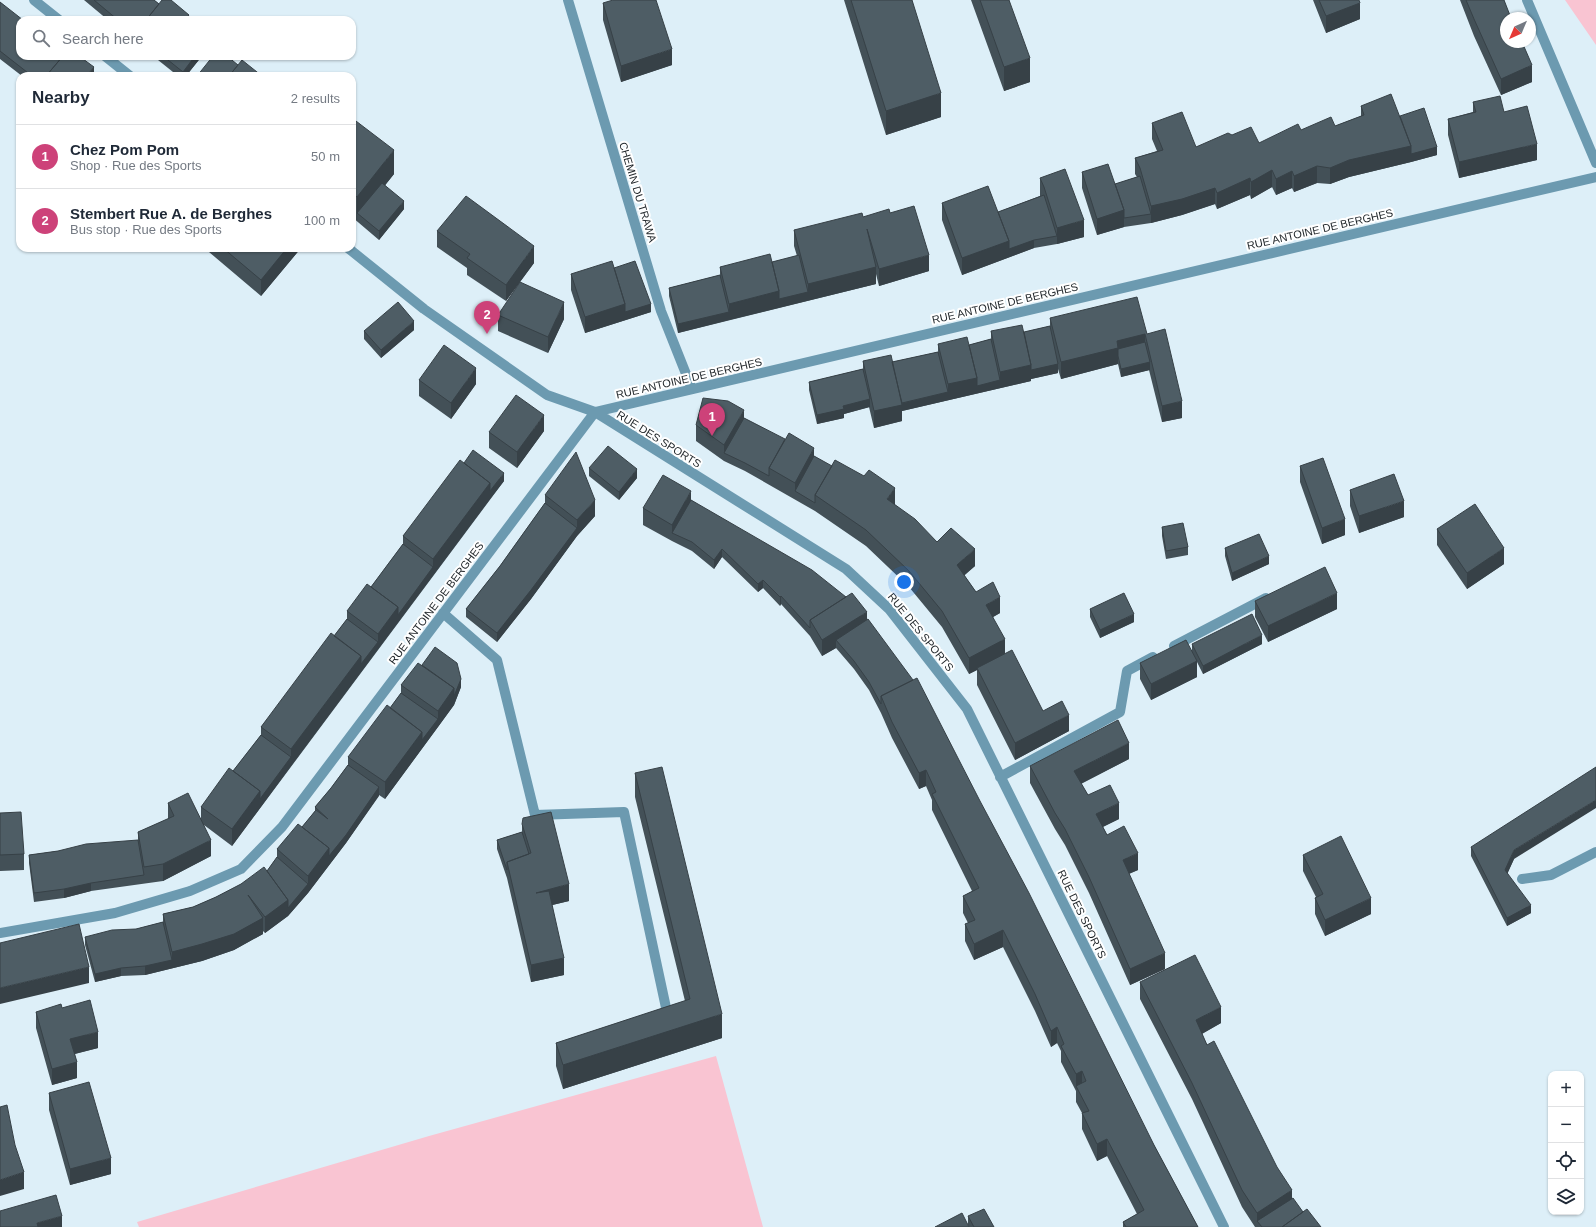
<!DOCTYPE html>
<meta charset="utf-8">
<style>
body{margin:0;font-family:Helvetica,sans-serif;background:#f2f2f3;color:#1f2937}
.controls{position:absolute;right:12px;bottom:12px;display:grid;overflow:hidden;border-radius:8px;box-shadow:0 1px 3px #0004}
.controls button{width:36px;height:36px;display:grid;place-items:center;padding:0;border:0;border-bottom:1px solid #e0e1e3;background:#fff;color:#1f2937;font:20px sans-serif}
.compass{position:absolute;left:1500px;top:12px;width:36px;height:36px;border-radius:50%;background:#fff;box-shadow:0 1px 3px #0004;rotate:224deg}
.you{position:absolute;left:904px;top:582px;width:14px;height:14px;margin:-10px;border:3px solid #fff;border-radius:50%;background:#1a73e8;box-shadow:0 0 0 6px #1a73e833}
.badge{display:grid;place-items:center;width:26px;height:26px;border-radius:50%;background:#cd4279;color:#fff;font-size:13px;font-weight:700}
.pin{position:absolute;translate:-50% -33px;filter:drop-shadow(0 1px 2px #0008)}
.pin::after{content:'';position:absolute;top:21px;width:14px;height:12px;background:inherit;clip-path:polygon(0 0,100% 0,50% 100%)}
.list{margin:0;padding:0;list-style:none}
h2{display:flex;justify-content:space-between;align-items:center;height:52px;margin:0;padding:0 16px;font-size:17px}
h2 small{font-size:13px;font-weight:400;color:#747a83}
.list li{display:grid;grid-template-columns:26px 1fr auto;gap:12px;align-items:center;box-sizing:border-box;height:64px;padding:0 16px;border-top:1px solid #e0e1e3}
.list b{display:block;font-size:15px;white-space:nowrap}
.list p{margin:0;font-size:13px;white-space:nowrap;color:#747a83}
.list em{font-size:13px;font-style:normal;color:#747a83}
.icon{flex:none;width:22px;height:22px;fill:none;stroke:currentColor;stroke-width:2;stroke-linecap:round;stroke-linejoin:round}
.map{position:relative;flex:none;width:1596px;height:1227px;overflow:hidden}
.search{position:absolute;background:#fff;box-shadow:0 1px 3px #0004;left:16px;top:16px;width:340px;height:44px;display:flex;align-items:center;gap:10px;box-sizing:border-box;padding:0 14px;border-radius:12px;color:#747a83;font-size:15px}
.panel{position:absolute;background:#fff;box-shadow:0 1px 3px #0004;left:16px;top:72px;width:340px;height:180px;border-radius:12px}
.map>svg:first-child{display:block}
.green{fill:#f9c4d2}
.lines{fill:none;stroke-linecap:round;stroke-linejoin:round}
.minor{stroke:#6c9ab0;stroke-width:10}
.wall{fill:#435057}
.shaded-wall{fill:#374147}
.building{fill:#4e5d65;stroke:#374147}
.labels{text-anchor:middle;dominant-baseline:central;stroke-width:4;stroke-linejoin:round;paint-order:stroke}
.street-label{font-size:11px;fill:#1e2428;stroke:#fff}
</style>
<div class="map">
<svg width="1596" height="1227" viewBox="0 0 1596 1227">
<rect width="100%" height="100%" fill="#ddeff8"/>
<path class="green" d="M1565,0H1596V45Z
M716,1056L763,1227H139L137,1222L429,1136Z"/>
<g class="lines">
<path class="minor" d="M34,0L59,20
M568,0L661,311L692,389
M1527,0L1596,163
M105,56L130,76
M348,248L424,309L547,395L595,412L846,569L889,609L967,709L1224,1227
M443,613L497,660L535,815L624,812L668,1017L666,1018
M1174,646L1266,598
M1000,777L1120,712L1127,671L1153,657
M1522,879L1551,875L1596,852
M0,933L115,913L190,891L241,869L282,827L595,412L1596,177"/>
</g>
<path class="wall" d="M84,0H154L159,4L189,20H108Z
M844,0H912L941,117L886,135Z
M971,0H1009L1030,82L1004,91Z
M1313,0H1359L1360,19L1326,33Z
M1460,0H1504L1532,82L1501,95L1474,36Z
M0,2L20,20L94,76H22L0,59Z
M603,3L672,65L621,82L603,20Z
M153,56H202L186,76H178Z
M1473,102L1537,160L1459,178L1448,135V119L1473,112Z
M1361,106L1400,116L1437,155L1411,162L1349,177L1330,184L1317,183L1294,192L1292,188L1276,195L1272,187L1251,199L1250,195L1217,209L1215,204L1182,215L1151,223L1124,227L1097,235L1082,188V172L1115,184L1137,177L1135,174V158L1157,151L1152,139V123L1196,147L1232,135L1259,143L1301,130L1335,126L1361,116Z
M352,118L394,174L385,185L404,209L379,240L352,217Z
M1040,178L1084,237L1057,244L1034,248L962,275L942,220V203L998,212L1040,196Z
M890,213L929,271L879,286L876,274V284L678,333L669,296V288L720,275V267L772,262L797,256L794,246V230Z
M437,231L534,263L506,301L467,275V268L437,247Z
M209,248H301L261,296L209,252Z
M614,268L651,312L585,333L571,290V274Z
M498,315L564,319L548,353L498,331Z
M1050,318L1147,334L1182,418L1162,422L1149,370L1121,377L1118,364L1061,379L1058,369V373L1031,379V381L902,411V421L874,428L869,407L844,414V418L817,424L809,390V382L863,369V361L892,362L938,352V344L969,345L991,339V331L1024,332L1050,326Z
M414,330L381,358L364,339V331Z
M419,380L476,384L451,419L419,396Z
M744,418L814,456L895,505L937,542L975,566L964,575L976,592L1000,613L993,617L1005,654L1043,711L1069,731L1015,760L977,685V670L969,674L942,627L909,587L866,546L815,511L745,471L724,461L696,441V425Z
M544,431L517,468L489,448V432Z
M464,463L504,481L232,846L204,825L211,856L163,881L91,891L64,898L34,902L29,863V855L138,840V832L168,819V803L201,819V807L233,771L261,735V727L334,636L347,619V611L371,587L403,544V536Z
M1300,466L1345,535L1322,544L1300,482Z
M589,468L637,478L619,500L589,476Z
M1350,490L1404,517L1359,533L1350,506Z
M545,495L595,516L577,536L531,599L497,642L466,617V609L500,566L545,503Z
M691,500L867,620L1154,1145L1198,1227H1123V1222L1137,1214L1107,1156L1097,1161L1082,1129V1113L1076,1102V1090V1091L1061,1062V1051L1057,1043L1051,1047L1035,1011L1003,947L974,960L965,941V924L968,923L963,913V896L972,891L932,810V800L926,786L919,789L892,738L881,713L869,690L854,669L836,648L822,656L810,636L781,604L780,606L763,588L758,592L722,557L714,569L692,551L672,541L643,525V508Z
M1162,527L1188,547V555L1166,559L1162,536Z
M1437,529L1504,564L1467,589L1437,545Z
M1225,548L1269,564L1232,581L1225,556Z
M1255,601L1337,609L1268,642L1255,617Z
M1090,609L1134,622L1100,638L1090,617Z
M1192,644H1262L1203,674L1197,662V677L1151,700L1140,679V663L1192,651Z
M422,665L461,687L454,705L385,799L379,795L346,843L308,893L288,916L265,933L263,931V934L234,950L202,961L145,975L121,976L95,982L85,945V937L136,929L163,922V914L193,907L216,897L267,871L277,857V849L302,827L315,811V807L331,788L348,765V757L390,708L401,693V685Z
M1129,759L1081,784L1088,795L1119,819L1103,827L1107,835L1138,870L1129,874L1165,969L1130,985L1089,893L1065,845L1055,829L1030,783V766Z
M635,773L722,1038L563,1089L556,1066V1043L685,1001L635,797Z
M0,813L24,854V870L0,871Z
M522,824L569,901L552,905L564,975L531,982L507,878L497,849V840L522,832Z
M1471,847L1514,859L1507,874L1531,913L1507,926L1471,856Z
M1303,855L1371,914L1325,936L1315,914V898L1316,897L1303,871Z
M1140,982L1221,1023L1202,1034L1207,1045L1292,1199L1303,1212L1321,1227H1255L1242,1207L1192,1099L1140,999Z
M62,1008L98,1048L75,1054L77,1078L52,1085L36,1028V1012Z
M49,1093L111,1174L70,1185L49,1110Z
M968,1216L994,1227H969L968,1225Z"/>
<path class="shaded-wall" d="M1360,3V19L1326,33V16Z
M189,15V20H185Z
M672,49V65L621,82V66Z
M195,56H202L186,76H183V72Z
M1030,58V82L1004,91V67Z
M1532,65V82L1501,95V79Z
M94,67V76H86Z
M941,93V117L886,135V111Z
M1537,144V160L1459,178V162Z
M1411,146L1437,147V155L1411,162L1349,177L1330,184V168L1349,160Z
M394,150V174L361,216L357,213V197Z
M1317,166V183L1294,192V176Z
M1272,170V187L1251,199V182Z
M1292,171V188L1276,195V179Z
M1250,178V195L1217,209V193Z
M1215,188V204L1182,215L1151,223V206Z
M404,201V209L379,240V231Z
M1124,210V227L1097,235V219Z
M1084,220V237L1057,244V228Z
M1034,240V248L962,275V258L1009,241Z
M534,246V263L506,301V285Z
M287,248H301L261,296V280Z
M929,255V271L879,286V269Z
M876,267V284L729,320V304L779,291L808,292V284Z
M564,302V319L548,353V337Z
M625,304H651V312L585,333V317Z
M729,312V320L678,333V324Z
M414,321V330L381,358V350Z
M1145,334V351L1118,357V364L1061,379V362L1117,341Z
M1150,362V370L1121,377V369Z
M1058,364V373L1031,379V381L902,411V421L874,428V411L900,404L948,392V384L977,378L1000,380V372L1031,365Z
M476,368V384L451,419V403Z
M870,399V407L844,414V418L817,424V415L843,406Z
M1182,401V418L1162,422V406Z
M744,410V427L724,453V445Z
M544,415V431L517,468V452Z
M814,448V465L795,491V483Z
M637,469V478L619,500V492Z
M504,473V481L490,499V491Z
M490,483V499L291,766V749L361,656L378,642V634L398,607L433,567V559Z
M895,488V505L887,516V499Z
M691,491V508L672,533V525Z
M595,500V516L577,536L531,599L497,642V633L577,528V520Z
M1404,501V517L1359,533V516Z
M1345,519V535L1322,544V528Z
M1504,548V564L1467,589V573Z
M722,549V557L714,569V560Z
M975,549V566L957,582V565Z
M1269,556V564L1232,581V573Z
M763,580V588L758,592V584Z
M1337,593V609L1268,642V626Z
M781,596V604L780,606V597Z
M1000,597V613L986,621V605Z
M867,612V628L836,640V648L822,656V640Z
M1134,614V622L1100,638V630Z
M1262,635V644L1203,674V666Z
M1005,639V656L977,668V670L969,674V658Z
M1197,661V677L1151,700V684Z
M461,679V687L454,705L438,727V711Z
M1069,715V731L1015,760V743Z
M438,719V727L385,799V782L422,732Z
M1129,743V759L1074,787V771Z
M291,757V766L232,846V829L260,791Z
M926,770V786L919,789V773Z
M379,787V796L346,843L308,893L288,916L265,933V917L308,884V876L329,848Z
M1596,800V808L1514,859L1505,879V870L1514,850Z
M1119,803V819L1096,830V814Z
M211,840V856L163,881V864Z
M1138,853V870L1123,876V860Z
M91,883V891L64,898V889Z
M569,884V901L536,909V893Z
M1371,898V914L1325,936V920Z
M1531,905V913L1507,926V918Z
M263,918V934L234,950L202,961L145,975V966L172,960V952Z
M1003,930V947L974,960V944Z
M1165,953V969L1130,985V969Z
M564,958V975L531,982V965Z
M89,967V983L0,1004V988Z
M121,968V976L95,982V974Z
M1221,1007V1023L1196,1037V1020Z
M722,1014V1038L563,1089V1065Z
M1057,1027V1043L1051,1047V1031Z
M98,1032V1048L70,1055V1039Z
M77,1062V1078L52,1085V1069Z
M1082,1071V1088L1076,1086V1091V1074Z
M1107,1139V1156L1097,1161V1144Z
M111,1158V1174L70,1185V1169Z
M24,1172V1189L0,1196V1180Z
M1292,1190V1206L1257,1221V1227V1213Z
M62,1216V1227H37V1223Z"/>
<path class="building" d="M94,0H154L159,4L146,20H118Z
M162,0H171L189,15L185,20H146Z
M613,0H656L672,49L621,66L603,3Z
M851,0H912L941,93L886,111Z
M980,0H1009L1030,58L1004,67Z
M1319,0H1359L1360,3L1326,16Z
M1466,0H1504L1511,18H1506V42H1522L1532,65L1501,79L1474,19Z
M0,2L23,20H20V56H63L46,76H32L0,51Z
M63,56H79L94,67L86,76H46Z
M163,56H195L183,72Z
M213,56H227L238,65L229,76H197Z
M242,60L262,76H229Z
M1391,94L1411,146L1349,160L1330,168L1317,166L1294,176L1292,171L1276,179L1272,170L1251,182L1250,178L1217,193L1215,188L1182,199L1151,206L1140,168L1135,158L1163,150L1152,123L1182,112L1196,147L1228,133L1232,135L1251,127L1259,143L1298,124L1301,130L1331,117L1335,126L1364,115L1361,106Z
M1500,96L1504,112L1527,106L1537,144L1459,162L1448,119L1476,112L1473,102Z
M1424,108L1437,147L1411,154V146L1400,116Z
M352,118L394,150L357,197L352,193Z
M1108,164L1124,210L1097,219L1082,172Z
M1065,169L1084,220L1057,228L1044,187L1040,178Z
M1140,176L1151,214L1124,218V210L1115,184Z
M382,183L404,201L379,231L357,213Z
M988,186L1009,241L962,258L942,203Z
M1044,195L1057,236L1034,240L1009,249V241L998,212Z
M466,196L534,246L506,285L467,258L470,254L437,231Z
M914,206L929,255L879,269L867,229L876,267L808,284L794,230L862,213L863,217L889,209L890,213Z
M223,248H287L261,280Z
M770,254L779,291L729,304L720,267Z
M799,255L808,292L779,299V291L772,262Z
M612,261L625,304L585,317L571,274Z
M635,261L651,304L625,312V304L614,268Z
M720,275L729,312L678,324L669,288Z
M520,282L564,302L548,337L498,315Z
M1137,297L1147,334L1165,329L1182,401L1162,406L1145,334L1117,341L1118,348L1061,362L1050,318Z
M398,302L414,321L381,350L364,331Z
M1022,325L1031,365L1000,372L991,331Z
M1050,326L1058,364L1031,370V365L1024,332Z
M967,337L977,378L948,384L938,344Z
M991,339L1000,380L977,386V378L969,345Z
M1145,342L1150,362L1121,369L1118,356V349Z
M444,345L476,368L451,403L419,380Z
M938,352L948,392L902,403L892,362Z
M891,355L902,405L874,411L863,361Z
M863,369L870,399L843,406L844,409L817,415L809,382Z
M516,395L544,415L517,452L489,432Z
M703,398L728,401L744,410L724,445L696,425Z
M744,418L785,439L769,468V476L745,463L724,453Z
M789,433L814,448L795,483L769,468Z
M608,446L637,469L619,492L589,468Z
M473,450L504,473L490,491V483L464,463Z
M576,452L595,500L577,520L545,495Z
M814,456L832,466L815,495V503L795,491Z
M1323,458L1345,519L1322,528L1300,466Z
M460,460L490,483L433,559L403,536Z
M835,460L864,476L869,470L895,488L887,499L915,519L937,542L951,528L975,549L957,565L976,592L993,582L1000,597L986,605L1005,639L969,658L942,611L909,571L866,530L815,495Z
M1394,474L1404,501L1359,516L1350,490Z
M663,475L691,491L672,525L643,508Z
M691,500L812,570L846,597L810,620V628L781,596L780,597L763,580L758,584L722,549L714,560L692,542L672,533Z
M545,503L577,528L531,590L497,633L466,609L500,566Z
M1475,504L1504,548L1467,573L1437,529Z
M1183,523L1188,547L1166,551L1162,527Z
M1259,534L1269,556L1232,573L1225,548Z
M403,544L433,567L398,615V607L371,587Z
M1325,567L1337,593L1268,626L1255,601Z
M367,584L398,607L378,634L347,611Z
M852,593L867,612L822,640L810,620Z
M1124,593L1134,614L1100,630L1090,609Z
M1252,614L1262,635L1203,666L1192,644Z
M347,619L378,642L361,664V656L334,636Z
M868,619L913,680L881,696V704L869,682L854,661L836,640Z
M331,633L361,656L291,749L261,727Z
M1186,640L1197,661L1151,684L1140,663Z
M435,647L457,663L461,679L454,696V688L422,665Z
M1012,650L1043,711L1062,701L1069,715L1015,743L977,668Z
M418,663L454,688L438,711L401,685Z
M917,678L980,801L1029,893L1154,1145L1198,1227H1126L1123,1222L1144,1210L1107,1139L1097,1144L1082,1113L1089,1111L1076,1086L1086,1081L1082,1071L1076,1074L1061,1046L1064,1044L1057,1027L1051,1031L1035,994L1003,930L974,944L965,924L975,920L963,896L979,888L932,794L936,792L926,770L919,773L892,722L881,696Z
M401,693L438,719L422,740V732L390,708Z
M387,705L422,732L385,782L348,757Z
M1118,720L1129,743L1074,771L1088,795L1110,785L1119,803L1096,814L1107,835L1124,826L1138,853L1123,860L1165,953L1130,969L1089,877L1065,829L1055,813L1030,766Z
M261,735L291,757L260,799V791L233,771Z
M348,765L379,787L346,835L329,856V848L302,827L316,810L328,819L315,807L331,788Z
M662,767L722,1014L563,1065L556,1043L690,999L635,773Z
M1596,767V800L1514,850L1505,870L1531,905L1507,918L1471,847Z
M229,768L260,791L232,829L201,807Z
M188,793L211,840L163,864L144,867L138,832L174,816L168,803Z
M21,812L24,854L0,855V813Z
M551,812L569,884L536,893L549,891L564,958L531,965L507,862L531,853L522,824L523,818Z
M298,824L329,848L308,876L277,849Z
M522,832L529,854L507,862V870L497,840Z
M1341,836L1371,898L1325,920L1315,898L1323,894L1303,855Z
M138,840L144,875L91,883L64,889L34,893L29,855L58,851L86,844Z
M277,857L308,884L288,908V900L267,871Z
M264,867L288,900L265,917L248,895L263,918L234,934L202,944L172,952L163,914L193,907L216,897L241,884Z
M163,922L172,960L145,966L121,968L95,974L85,937L112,930L136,929Z
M79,924L89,967L0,988V943Z
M1195,955L1221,1007L1196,1020L1207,1045L1214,1041L1277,1167L1292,1190L1257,1213L1242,1190L1192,1083L1140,982Z
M90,1000L98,1032L70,1039L77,1062L52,1069L36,1012L61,1004L62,1008Z
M89,1082L111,1158L70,1169L49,1093Z
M7,1105L15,1145L24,1172L0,1180V1107Z
M56,1195L62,1216L37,1223L38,1227H0V1211Z
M1293,1198L1303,1212L1282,1227H1262L1257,1221Z
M984,1209L994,1227H974L968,1216Z
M1307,1209L1321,1227H1282Z
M962,1213L969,1227H935Z"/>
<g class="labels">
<g class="street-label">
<text transform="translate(638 192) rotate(73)">CHEMIN DU TRAWA</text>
<text transform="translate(1320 229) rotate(-13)">RUE ANTOINE DE BERGHES</text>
<text transform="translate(1005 303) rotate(-13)">RUE ANTOINE DE BERGHES</text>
<text transform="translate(689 378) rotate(-13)">RUE ANTOINE DE BERGHES</text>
<text transform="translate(659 439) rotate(32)">RUE DES SPORTS</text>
<text transform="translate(436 603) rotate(-53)">RUE ANTOINE DE BERGHES</text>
<text transform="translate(921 632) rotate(51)">RUE DES SPORTS</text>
<text transform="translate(1082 914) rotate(64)">RUE DES SPORTS</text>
</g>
</g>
</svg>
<div class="controls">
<button>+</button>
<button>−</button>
<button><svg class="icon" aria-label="locate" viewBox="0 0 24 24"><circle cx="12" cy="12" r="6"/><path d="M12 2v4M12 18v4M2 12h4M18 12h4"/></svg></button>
<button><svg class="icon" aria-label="layers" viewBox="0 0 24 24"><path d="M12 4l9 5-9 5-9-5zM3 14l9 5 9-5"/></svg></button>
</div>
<svg class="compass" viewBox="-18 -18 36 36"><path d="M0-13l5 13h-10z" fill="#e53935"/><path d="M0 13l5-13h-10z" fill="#747a83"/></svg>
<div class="you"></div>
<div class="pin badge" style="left:712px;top:436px">1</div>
<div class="pin badge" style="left:487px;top:334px">2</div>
<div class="search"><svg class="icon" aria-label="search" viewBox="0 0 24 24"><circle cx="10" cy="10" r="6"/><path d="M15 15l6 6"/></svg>Search here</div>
<section class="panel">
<h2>Nearby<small>2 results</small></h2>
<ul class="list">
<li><span class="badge">1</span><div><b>Chez Pom Pom</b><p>Shop · Rue des Sports</p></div><em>50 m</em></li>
<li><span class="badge">2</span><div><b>Stembert Rue A. de Berghes</b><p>Bus stop · Rue des Sports</p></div><em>100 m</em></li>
</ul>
</section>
</div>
